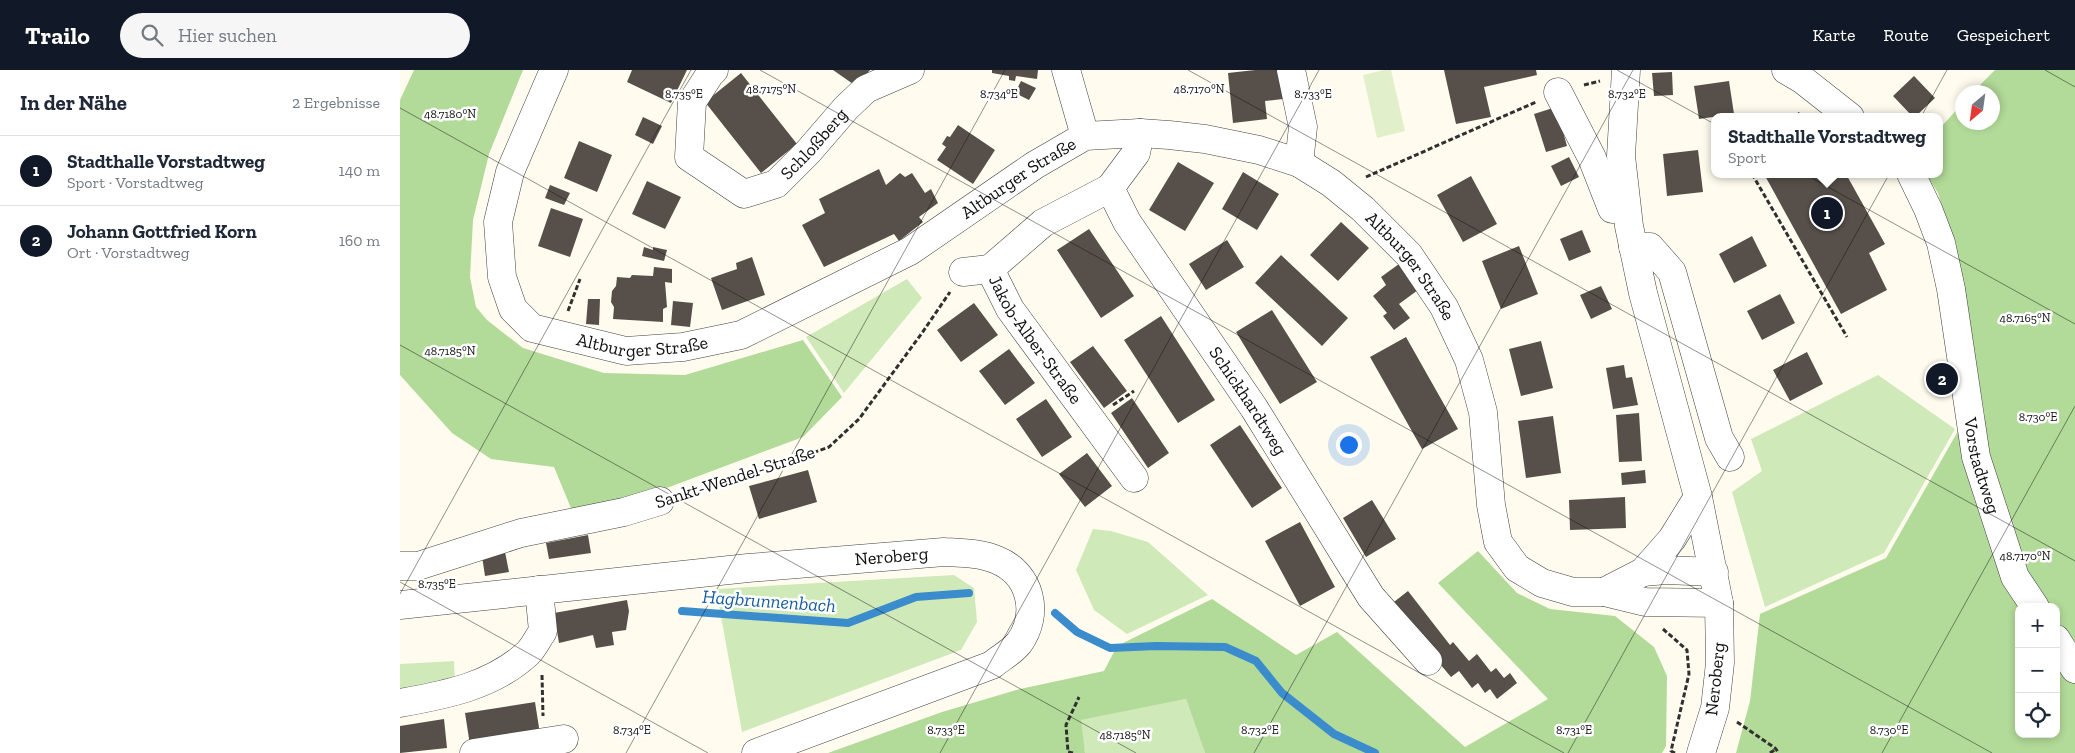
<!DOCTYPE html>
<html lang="de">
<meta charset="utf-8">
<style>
body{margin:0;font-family:"Zilla Slab",serif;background:#f6f6f7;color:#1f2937}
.controls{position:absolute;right:15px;bottom:15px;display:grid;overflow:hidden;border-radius:10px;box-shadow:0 2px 8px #0003}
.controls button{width:45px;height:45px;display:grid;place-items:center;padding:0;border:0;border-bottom:1px solid #e0e1e3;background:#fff;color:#1f2937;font:25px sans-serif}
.compass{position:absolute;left:1555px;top:15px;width:45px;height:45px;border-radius:50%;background:#fff;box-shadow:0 2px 8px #0003;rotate:209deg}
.you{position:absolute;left:948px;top:374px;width:18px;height:18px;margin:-12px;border:4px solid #fff;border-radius:50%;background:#1a73e8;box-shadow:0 0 0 8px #1a73e833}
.badge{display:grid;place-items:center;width:32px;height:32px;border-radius:50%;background:#111827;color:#fff;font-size:16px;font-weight:700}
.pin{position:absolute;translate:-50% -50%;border:2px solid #fff;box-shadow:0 1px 5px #0006}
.popup{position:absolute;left:1311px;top:43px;width:232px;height:65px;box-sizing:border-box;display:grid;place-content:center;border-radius:10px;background:#fff;filter:drop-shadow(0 1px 4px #0005);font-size:16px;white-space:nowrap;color:#747a83}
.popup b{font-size:19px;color:#1f2937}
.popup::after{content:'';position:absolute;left:50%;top:100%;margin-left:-10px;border:10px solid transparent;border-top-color:#fff}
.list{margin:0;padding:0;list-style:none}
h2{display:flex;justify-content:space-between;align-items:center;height:65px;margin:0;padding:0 20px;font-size:21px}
h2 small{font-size:16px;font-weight:400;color:#747a83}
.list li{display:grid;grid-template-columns:32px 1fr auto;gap:15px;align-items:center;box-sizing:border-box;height:70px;padding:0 20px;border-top:1px solid #e0e1e3}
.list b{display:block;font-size:19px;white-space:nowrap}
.list p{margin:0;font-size:16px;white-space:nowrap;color:#747a83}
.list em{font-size:16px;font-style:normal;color:#747a83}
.icon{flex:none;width:28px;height:28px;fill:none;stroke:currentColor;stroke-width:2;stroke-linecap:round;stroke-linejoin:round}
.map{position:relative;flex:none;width:1675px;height:683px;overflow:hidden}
header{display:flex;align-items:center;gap:30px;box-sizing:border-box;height:70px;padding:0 25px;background:#111827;color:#fff}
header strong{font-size:24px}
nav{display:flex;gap:28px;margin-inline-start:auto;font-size:18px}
.search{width:350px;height:45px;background:#f6f6f7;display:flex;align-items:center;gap:12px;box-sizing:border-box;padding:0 18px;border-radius:28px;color:#747a83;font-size:19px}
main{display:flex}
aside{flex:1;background:#fff}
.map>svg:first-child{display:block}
.green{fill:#cfe9b8}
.forest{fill:#b2da98;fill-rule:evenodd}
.pitch{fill:#e1f0ca}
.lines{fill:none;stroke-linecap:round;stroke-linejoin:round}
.stream{stroke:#3b8ccd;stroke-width:8}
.building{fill:#57504a}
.minor-casing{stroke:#414141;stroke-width:29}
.path{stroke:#303030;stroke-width:3;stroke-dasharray:5 2.5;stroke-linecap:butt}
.minor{stroke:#fff;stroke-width:28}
.ticks{fill:none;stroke:#0e0e0e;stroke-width:1;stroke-opacity:0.45}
.labels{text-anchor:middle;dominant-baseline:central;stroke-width:5;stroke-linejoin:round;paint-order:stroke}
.street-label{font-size:18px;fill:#0e0e0e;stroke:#fff}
.water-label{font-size:19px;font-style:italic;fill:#175ea0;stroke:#fff}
.ticks-label{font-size:12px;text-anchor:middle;fill:#0e0e0e;stroke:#fff;stroke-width:5;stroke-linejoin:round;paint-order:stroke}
</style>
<header>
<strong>Trailo</strong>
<div class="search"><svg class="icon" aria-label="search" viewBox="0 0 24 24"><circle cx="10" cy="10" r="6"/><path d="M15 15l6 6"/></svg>Hier suchen</div>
<nav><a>Karte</a><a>Route</a><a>Gespeichert</a></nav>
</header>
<main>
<aside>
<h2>In der Nähe<small>2 Ergebnisse</small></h2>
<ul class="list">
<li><span class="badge">1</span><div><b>Stadthalle Vorstadtweg</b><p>Sport · Vorstadtweg</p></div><em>140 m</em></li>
<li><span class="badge">2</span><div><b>Johann Gottfried Korn</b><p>Ort · Vorstadtweg</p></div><em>160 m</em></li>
</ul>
</aside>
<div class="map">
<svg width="1675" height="683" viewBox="0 0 1675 683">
<rect width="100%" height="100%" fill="#fffcef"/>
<path class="green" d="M507,209L522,228L444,323L406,267Z
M1478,305L1555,359L1484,483L1365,537L1332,422L1362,401L1351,369Z
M693,459L711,461L748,472L808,525L727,564L694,540L676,500Z
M554,505L574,518L577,552L561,580L342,662L316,519Z
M54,591L55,616L0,628V594Z
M786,629L805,683H685L680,650Z"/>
<path class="forest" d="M14,0H123L89,84L73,150L70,207L76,237L87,250L123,278L204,303L285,305L403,270L442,327L403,367L256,422L173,443L154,397L91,389L52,363L0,305V30Z
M1595,0H1675V683H1336L1350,631L1360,544L1486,488L1558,361L1585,348L1562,204L1538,123L1526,104H1540V58L1562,34V52H1592V22H1573ZM1619,537H1656V664H1619Z
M1078,481L1117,523L1150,539L1215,546L1254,577L1267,606L1266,676L1262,683H805L786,629L681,650L685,683H428L542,642L620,619L704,601L717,576L812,529L896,585L937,562L1065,677L1148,629L1038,513Z"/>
<path class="pitch" d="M984,0H991L1005,61L977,68L963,5Z"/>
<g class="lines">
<path class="stream" d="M282,541L448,553L516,527L569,523
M655,543L677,562L710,578L756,576L825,577L856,591L882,623L934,664L975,683"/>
</g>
<path class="building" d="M232,0H287L271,33L227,12Z
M433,0H470L456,16Z
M592,0H638L637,9L616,6L615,11L609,10V6L592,3Z
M855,0H880L883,29L865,31L867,49L833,53L828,3Z
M1044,0H1136L1137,5L1084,17L1091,47L1056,54Z
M1272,2L1273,25L1254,26L1252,3Z
M341,3L397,74L361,103L305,32Z
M1514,6L1535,28L1515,47H1513L1493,26Z
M621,11L636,18L629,30L615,23Z
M1329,11L1334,44L1299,49L1294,16Z
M1156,37L1167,76L1146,82L1134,44Z
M243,47L262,56L253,74L235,65Z
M558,55L595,80L573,114L537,90L546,77L542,74L547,66L550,67Z
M179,71L212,85L197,122L164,108Z
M1298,80L1303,122L1267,126L1263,84Z
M1169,87L1179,107L1161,116L1151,96Z
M778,92L814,113L785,161L749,140Z
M479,99L486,115L500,103L505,107L512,103L525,123L531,119L538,133L519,147L523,152L499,171L494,164L424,197L402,155L425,143L419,129Z
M843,102L879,124L857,160L822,139Z
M1364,104H1425L1430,113L1443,104H1446L1485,174L1469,183L1487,220L1441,244Z
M1071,106L1097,154L1063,172L1037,125Z
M247,111L281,127L265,159L232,144Z
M150,115L170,123L164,135L145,128Z
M151,138L183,149L170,187L138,176Z
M941,152L969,178L938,211L910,185Z
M689,159L734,226L701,248L657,180Z
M1182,160L1191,182L1169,191L1160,169Z
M1352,166L1367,196L1334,213L1319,184Z
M827,170L844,197L806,220L789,194Z
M1119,176L1138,224L1101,239L1082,191Z
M244,177L253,180V177L267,180L264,191L242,186Z
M881,185L948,248L922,276L855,213Z
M352,187L365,225L322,240L311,208L337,199L336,193Z
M999,194L1018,220L999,234L1010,248L994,260L983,246L987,243L973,226L986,215L981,207Z
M254,197L272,199V213L265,212L267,237L263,239V252L213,249L214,237L211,232L212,221L216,216L217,207L230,208L232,205L253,206Z
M1201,216L1212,239L1191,249L1180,225Z
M1380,224L1395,253L1362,270L1347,241Z
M188,229H200L199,255L186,254Z
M273,231L293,233L290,257L271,255Z
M574,233L598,265L561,292L537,260Z
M872,240L917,312L880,334L836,262Z
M761,246L815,330L778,353L724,270Z
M1006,267L1058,359L1022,379L970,287Z
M1141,271L1153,318L1121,326L1109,279Z
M693,276L727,321L704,338L670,292Z
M609,279L635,313L605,335L579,301Z
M1407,282L1423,314L1390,331L1373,300Z
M1224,295L1226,308L1232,307L1238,335L1213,339L1206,298Z
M732,328L769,383L748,398L711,343Z
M646,329L672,367L642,387L616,349Z
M1239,343L1242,391L1219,392L1216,345Z
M1153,346L1161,403L1126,408L1118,351Z
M840,355L882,418L852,438L810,375Z
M687,383L712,416L685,437L659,404Z
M408,400L417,432L359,449L349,416Z
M1245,400L1246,413L1222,415L1221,403Z
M1225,427L1226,458L1170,460L1169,430Z
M972,430L996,469L966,487L943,448Z
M900,452L935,517L900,536L865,471Z
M188,465L191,483L149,489L146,473Z
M105,482L109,502L85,506L82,486Z
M1008,521L1050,575L1053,572L1069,591L1077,584L1091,602L1096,598L1104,608L1110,603L1117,613L1097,629L1090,619L1085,623L1078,613L1072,618L1059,601L1051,607L990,535Z
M227,530L229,541L226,560L212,562L214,575L196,578L193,565L159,573L154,543Z
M135,632L140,664L70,675L65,643Z
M44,649L47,678L0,683V656Z"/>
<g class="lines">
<g class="minor-casing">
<g id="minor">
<path id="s1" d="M154,0L110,102L98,152L102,207L113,239L132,258L226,281L283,277L341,265L510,181L635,95L685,66L740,63L769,65L805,69L859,80L899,93L931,113L963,139L1009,185L1044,237L1069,290L1083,342L1091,435L1098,472L1117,498L1142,513L1173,522H1204L1245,532L1319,533"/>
<path id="s2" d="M314,0L310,4L292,32L289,87L344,124L376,114L408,82L446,38L466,19L510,0"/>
<path d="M666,0L685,66"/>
<path d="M891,0L903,57L899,93"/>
<path d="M1226,0L1221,86L1229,156L1243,223L1298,427L1319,533L1320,593L1315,638L1301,683"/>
<path d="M1386,0L1403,10L1450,47"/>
<path d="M1158,22L1192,88L1212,139L1226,138"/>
<path id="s3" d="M740,63L736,83L710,118L727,152L854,338L971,527L1028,591"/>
<path id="s4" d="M1511,104L1528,139L1541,173L1551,219L1576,387L1615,507L1635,537"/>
<path id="s5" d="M710,118L643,153L590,199L610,239L734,408"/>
<path d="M1233,177H1250L1272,202L1319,368L1330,387"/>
<path d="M563,202L590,199"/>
<path d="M0,496H18L121,463L224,442L260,431"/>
<path d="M1243,502L1266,500L1314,502"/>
<path d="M1204,522L1243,502L1272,469L1298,427"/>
<path id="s6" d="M0,535L348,498L544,482C562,483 581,483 597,490C631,504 640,544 619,573C612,582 600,588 592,595L356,683"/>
<path d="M1656,569L1675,599"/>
<path d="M0,633C45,625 93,616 128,583C134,577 138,568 143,561L139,520"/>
<path d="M74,683L164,669"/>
</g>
</g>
<path class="path" d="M1184,15L1200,11
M1397,47L1401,41
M1352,104L1447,267
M966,107L1136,32
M168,241L180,209
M713,335L734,321
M285,424L374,397L429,377L459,349L522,263L550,222
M1263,559L1287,580L1289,604L1271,681L1275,683
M142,605L143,646
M1337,652L1375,678L1379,683
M673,683L668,682L666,655L679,627
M1370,683L1376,679"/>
<use href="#minor" class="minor"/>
</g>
<path class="ticks" d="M360,0L1592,683M788,0L1675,491M1217,0L1675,254M1645,0L1675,17M0,38L1164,683M0,275L736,683M0,512L308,683M0,524L291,0M226,683L605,0M540,683L919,0M854,683L1233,0M1168,683L1547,0M1482,683L1675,336"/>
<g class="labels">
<g class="street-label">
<text stroke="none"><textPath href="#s2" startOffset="249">Schloßberg</textPath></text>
<text stroke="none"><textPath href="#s1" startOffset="811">Altburger Straße</textPath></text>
<text stroke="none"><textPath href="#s1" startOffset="1261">Altburger Straße</textPath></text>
<text stroke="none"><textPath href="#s1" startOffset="391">Altburger Straße</textPath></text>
<text stroke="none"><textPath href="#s5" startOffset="230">Jakob-Alber-Straße</textPath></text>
<text stroke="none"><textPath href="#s3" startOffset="318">Schickhardtweg</textPath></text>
<text stroke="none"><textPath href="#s4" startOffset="302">Vorstadtweg</textPath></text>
<text transform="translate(335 407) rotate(-18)">Sankt-Wendel-Straße</text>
<text stroke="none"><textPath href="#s6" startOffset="494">Neroberg</textPath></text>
<text transform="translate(1315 609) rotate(-84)">Neroberg</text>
</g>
<g class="water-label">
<text transform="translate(369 531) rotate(4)">Hagbrunnenbach</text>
</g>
</g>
<g class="ticks-label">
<text x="371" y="23">48.7175°N</text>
<text x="799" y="23">48.7170°N</text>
<text x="284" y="28">8.735°E</text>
<text x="599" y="28">8.734°E</text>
<text x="913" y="28">8.733°E</text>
<text x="1227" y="28">8.732°E</text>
<text x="50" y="48">48.7180°N</text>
<text x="1625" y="252">48.7165°N</text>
<text x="50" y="285">48.7185°N</text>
<text x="1638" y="351">8.730°E</text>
<text x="1625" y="490">48.7170°N</text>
<text x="37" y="518">8.735°E</text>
<text x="232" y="664">8.734°E</text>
<text x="546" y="664">8.733°E</text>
<text x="860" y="664">8.732°E</text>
<text x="1174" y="664">8.731°E</text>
<text x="1489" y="664">8.730°E</text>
<text x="725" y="669">48.7185°N</text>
</g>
</svg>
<div class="controls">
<button>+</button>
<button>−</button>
<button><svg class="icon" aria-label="locate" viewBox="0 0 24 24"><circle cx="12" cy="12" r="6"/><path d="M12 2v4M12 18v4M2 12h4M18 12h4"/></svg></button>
</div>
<svg class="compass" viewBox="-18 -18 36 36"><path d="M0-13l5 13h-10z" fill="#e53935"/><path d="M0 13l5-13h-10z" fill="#747a83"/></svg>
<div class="you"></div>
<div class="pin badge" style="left:1427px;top:143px">1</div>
<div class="popup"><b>Stadthalle Vorstadtweg</b>Sport</div>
<div class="pin badge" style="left:1542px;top:309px">2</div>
</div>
</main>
